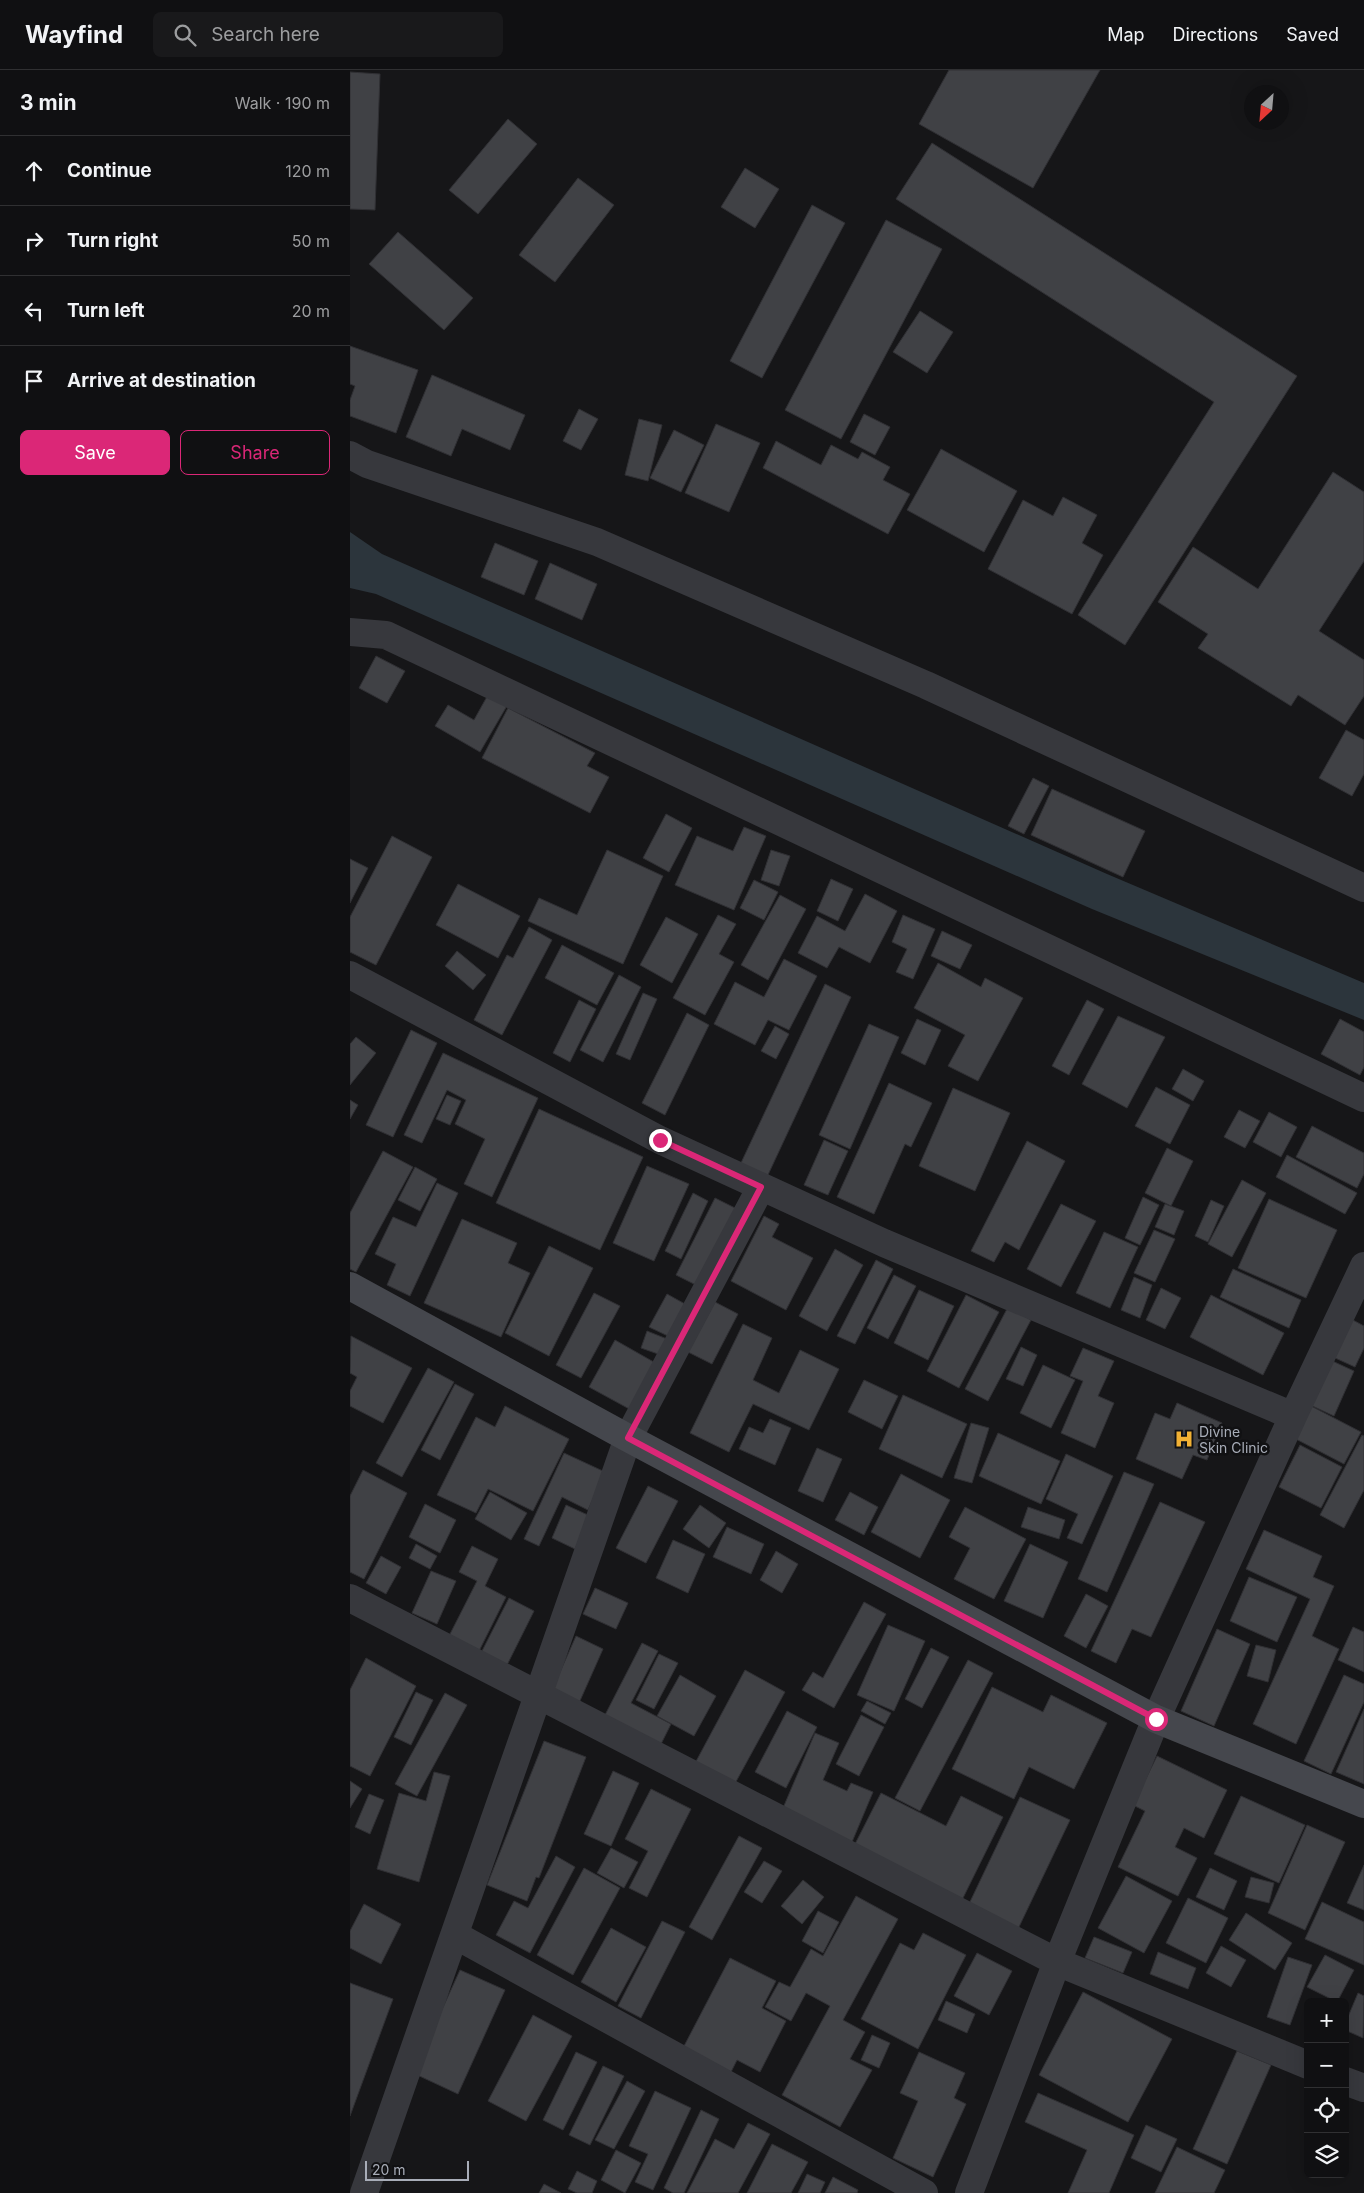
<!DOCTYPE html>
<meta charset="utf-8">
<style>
body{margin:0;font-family:Inter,sans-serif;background:#19191b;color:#f1f3f6}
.controls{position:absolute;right:15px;bottom:15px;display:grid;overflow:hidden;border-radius:8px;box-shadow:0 5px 20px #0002}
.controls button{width:45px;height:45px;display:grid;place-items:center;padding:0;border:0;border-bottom:1px solid #303032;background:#101012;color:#f1f3f6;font:25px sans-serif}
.compass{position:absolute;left:894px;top:15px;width:45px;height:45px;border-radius:50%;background:#101012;box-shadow:0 5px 20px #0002;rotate:206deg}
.scale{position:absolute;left:15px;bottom:12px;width:104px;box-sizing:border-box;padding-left:5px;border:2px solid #a8adb8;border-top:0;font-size:14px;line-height:18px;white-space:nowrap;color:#a8adb8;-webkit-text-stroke:4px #111113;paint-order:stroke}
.stop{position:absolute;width:15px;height:15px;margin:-11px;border:4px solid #db2777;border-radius:50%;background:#fff}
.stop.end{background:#db2777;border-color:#fff;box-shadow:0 1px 5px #0008}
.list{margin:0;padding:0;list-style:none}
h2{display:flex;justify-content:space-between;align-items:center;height:65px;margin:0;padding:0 20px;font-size:21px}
h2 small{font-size:16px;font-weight:400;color:#9c9d9f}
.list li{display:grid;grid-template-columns:32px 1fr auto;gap:15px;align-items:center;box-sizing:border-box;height:70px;padding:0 20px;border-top:1px solid #303032}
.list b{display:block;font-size:19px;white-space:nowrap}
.list em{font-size:16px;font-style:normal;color:#9c9d9f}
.actions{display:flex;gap:10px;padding:15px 20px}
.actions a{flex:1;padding:11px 0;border:1px solid #db2777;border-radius:8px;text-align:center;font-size:18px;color:#db2777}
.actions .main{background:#db2777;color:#fff}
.icon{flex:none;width:28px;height:28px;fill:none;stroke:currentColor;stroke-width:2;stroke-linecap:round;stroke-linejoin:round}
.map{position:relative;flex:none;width:1014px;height:2123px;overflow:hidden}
header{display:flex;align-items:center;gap:30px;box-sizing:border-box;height:70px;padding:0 25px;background:#101012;border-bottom:1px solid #303032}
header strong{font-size:24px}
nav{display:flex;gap:28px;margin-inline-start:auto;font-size:18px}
.search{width:350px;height:45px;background:#19191b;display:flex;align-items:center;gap:12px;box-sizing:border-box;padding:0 18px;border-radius:8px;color:#9c9d9f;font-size:19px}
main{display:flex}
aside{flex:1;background:#101012}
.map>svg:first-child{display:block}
.water{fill:#2c353c}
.building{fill:#404145;stroke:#303034}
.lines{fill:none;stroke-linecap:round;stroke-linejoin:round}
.minor{stroke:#37383d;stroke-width:28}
.tertiary{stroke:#37383d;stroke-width:28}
.secondary{stroke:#45474d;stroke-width:28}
.route{stroke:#db2777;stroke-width:6}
.labels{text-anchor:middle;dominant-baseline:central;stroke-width:5;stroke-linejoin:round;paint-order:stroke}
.poi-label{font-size:14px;fill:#a8adb8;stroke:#111113;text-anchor:start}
</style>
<header>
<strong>Wayfind</strong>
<div class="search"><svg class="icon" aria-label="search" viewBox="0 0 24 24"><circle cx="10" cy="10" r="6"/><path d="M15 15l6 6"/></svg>Search here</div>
<nav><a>Map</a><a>Directions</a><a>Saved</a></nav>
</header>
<main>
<aside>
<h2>3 min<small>Walk · 190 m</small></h2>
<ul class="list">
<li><svg class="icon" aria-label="ahead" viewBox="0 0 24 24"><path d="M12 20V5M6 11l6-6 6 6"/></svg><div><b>Continue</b></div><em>120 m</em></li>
<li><svg class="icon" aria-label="right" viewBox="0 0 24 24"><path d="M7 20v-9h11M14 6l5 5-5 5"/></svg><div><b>Turn right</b></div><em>50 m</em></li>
<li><svg class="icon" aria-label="left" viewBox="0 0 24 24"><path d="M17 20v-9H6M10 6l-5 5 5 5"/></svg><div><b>Turn left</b></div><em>20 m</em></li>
<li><svg class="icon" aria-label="arrive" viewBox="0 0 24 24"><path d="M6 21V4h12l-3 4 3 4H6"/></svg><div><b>Arrive at destination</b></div></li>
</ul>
<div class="actions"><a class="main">Save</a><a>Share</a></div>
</aside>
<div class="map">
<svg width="1014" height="2123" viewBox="0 0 1014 2123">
<rect width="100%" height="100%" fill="#161618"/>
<path class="water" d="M0,462L32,484L757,804L1014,913V950L742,839L26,524L0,518Z"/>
<path class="building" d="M599,0H750L683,118L569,54Z
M0,2L30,4L25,140L0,139Z
M158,49L187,74L128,144L99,120Z
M582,73L947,306L775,575L728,545L864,332L546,129Z
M395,98L429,119L405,158L371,137Z
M228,108L264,135L205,212L169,185Z
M462,135L495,153L412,308L380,291Z
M536,150L592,179L491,369L435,340Z
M48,162L123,228L94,260L19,194Z
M570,241L603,262L577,303L543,282Z
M0,276L68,300L46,363L0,346V330L5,316L0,314Z
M82,305L175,345L160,380L112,359L101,386L56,367Z
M229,339L248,349L231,380L213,371Z
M514,344L540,357L525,385L500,372Z
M289,349L312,355L298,411L275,405Z
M366,354L410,373L379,442L335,423Z
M324,360L354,375L331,422L300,408Z
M426,371L471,395L481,375L508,389L512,382L540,397L533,410L560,424L538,464L413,398Z
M591,379L667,421L634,482L557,440Z
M983,402L1014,422V491L969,561L1014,590V626L995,655L948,625L941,636L848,578L858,564L808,532L843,477L908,519Z
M713,427L747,445L732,473L753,485L722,544L638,499L673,430L703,446Z
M145,473L188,491L174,525L131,507Z
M200,493L247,514L232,550L185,529Z
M26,586L55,601L37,633L9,618Z
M139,623L158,634L130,682L85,656L98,635L124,650Z
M158,638L245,683L237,696L259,707L240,743L132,688Z
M996,660L1014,670V704L1002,726L969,708Z
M683,708L699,716L674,764L658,756Z
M702,719L795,761L773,807L681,765Z
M316,744L342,758L319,802L293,788Z
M394,757L416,766L384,840L325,815L347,766L383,781Z
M42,766L82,787L26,895L0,882V847Z
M257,780L313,806L273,894L178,851L189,828L227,845Z
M421,780L440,786L429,816L411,810Z
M0,789L18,798L0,833Z
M481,809L503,819L488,851L467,841Z
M404,810L428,822L414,850L390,838Z
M108,814L170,846L148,888L86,855Z
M515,824L547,841L520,893L489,877L477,898L448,883L467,846L495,861Z
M430,825L456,839L418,910L391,895Z
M368,845L386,854L369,884L384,892L355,945L323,928Z
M553,845L585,859L563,909L546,902L557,879L542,872Z
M316,847L348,864L322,913L290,895Z
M179,857L202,870L152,965L124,950L157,885L163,888Z
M592,861L622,875L610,899L581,886Z
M212,875L264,903L247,935L195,908Z
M107,881L136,905L123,920L95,896Z
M434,889L467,906L439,960L418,950L405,975L364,954L385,912L414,927Z
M588,893L631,917L635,908L673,928L628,1011L598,996L615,965L564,938Z
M269,905L291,917L253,992L230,980Z
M475,914L501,927L417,1107L390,1095Z
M293,923L307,929L280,990L266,984Z
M229,930L246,939L220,992L203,983Z
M737,930L754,939L719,1005L702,996Z
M337,943L359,955L315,1045L292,1033Z
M768,946L815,967L777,1038L732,1014Z
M567,949L591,960L575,995L551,983Z
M990,949L1014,962V997L1010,1005L971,984Z
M519,954L549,967L500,1079L469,1065Z
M425,956L439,964L426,989L411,981Z
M61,960L87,973L43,1067L16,1055Z
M6,967L26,983L0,1015V974Z
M93,983L188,1028L142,1127L114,1114L135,1069L105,1054L116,1030L97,1020L72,1073L54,1065Z
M833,999L854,1011L843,1031L822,1019Z
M539,1013L582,1033L561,1077L555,1074L524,1144L487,1127Z
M806,1017L840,1035L820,1074L785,1056Z
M603,1018L660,1043L625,1121L569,1096Z
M97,1025L111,1031L100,1055L86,1049Z
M0,1030L8,1035L0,1049Z
M189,1039L293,1087L250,1180L146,1133Z
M889,1040L910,1051L895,1078L874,1067Z
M919,1042L947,1057L931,1087L903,1072Z
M962,1056L1014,1083V1104L1007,1118L946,1087Z
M474,1070L498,1081L478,1125L454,1115Z
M677,1071L715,1091L669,1180L655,1172L644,1192L621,1181Z
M817,1078L843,1091L821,1136L795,1123Z
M33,1081L63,1097L6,1202L0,1199V1143Z
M937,1085L1007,1123L995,1144L926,1107Z
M297,1096L339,1114L304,1191L263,1173Z
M65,1097L87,1109L70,1141L48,1130Z
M892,1110L916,1123L882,1187L858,1174Z
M87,1113L108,1123L60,1226L37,1215L46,1194L25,1184L43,1147L66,1157Z
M343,1123L358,1131L331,1189L315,1181Z
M793,1127L809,1135L790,1175L775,1168Z
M365,1128L387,1139L348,1216L326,1205Z
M919,1129L987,1160L956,1228L888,1198Z
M861,1130L874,1136L858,1172L845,1166Z
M711,1134L746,1151L711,1217L677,1199Z
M815,1134L834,1141L824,1165L805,1157Z
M414,1146L429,1154L422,1167L463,1188L436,1240L381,1211Z
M112,1149L167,1173L158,1193L180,1203L151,1267L74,1233Z
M804,1160L825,1169L805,1212L784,1203Z
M754,1162L788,1177L760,1238L726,1223Z
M199,1176L243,1198L199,1286L155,1263Z
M485,1179L513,1195L477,1261L449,1246Z
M526,1190L543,1199L505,1274L487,1266Z
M883,1199L951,1230L939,1258L870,1227Z
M544,1205L566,1216L538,1269L517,1258Z
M784,1207L802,1215L790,1248L771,1240Z
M811,1218L831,1228L815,1259L796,1250Z
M569,1220L604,1236L578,1290L544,1273Z
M244,1223L270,1236L231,1308L206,1295Z
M317,1224L335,1234L318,1266L299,1257Z
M616,1225L649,1242L609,1318L577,1301Z
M861,1225L934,1263L913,1305L840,1267Z
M365,1232L388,1244L362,1294L338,1282Z
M658,1237L681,1250L638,1331L615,1319Z
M1001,1249L1014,1256V1278L1005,1297L983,1287Z
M393,1254L422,1268L403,1310L429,1323L450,1280L489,1299L459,1360L403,1334L379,1382L340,1363Z
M297,1261L317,1269L311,1285L291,1278Z
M1,1266L62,1298L33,1353L0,1336V1321L7,1307L0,1303Z
M265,1270L309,1295L283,1341L239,1317Z
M671,1277L687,1285L673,1316L656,1309Z
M733,1278L764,1291L748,1326L764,1333L745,1378L711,1363L733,1311L720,1306Z
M978,1289L1004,1301L984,1346L958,1334Z
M693,1295L725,1310L701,1358L670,1343Z
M78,1298L104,1312L52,1407L26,1393Z
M514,1310L548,1326L532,1359L498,1342Z
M105,1314L124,1324L90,1390L71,1380Z
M553,1325L617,1354L592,1408L529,1379Z
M827,1333L872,1353L857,1390L843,1385L832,1409L786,1389L805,1343L820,1349Z
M155,1336L219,1369L183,1441L138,1419L126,1443L87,1425L126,1347L145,1357Z
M961,1336L1011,1362L994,1394L944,1368Z
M420,1349L441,1358L425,1395L389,1379L399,1357L413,1363Z
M621,1353L639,1358L622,1413L604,1408Z
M648,1363L710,1391L691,1434L629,1406Z
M1012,1365L1014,1366V1420L994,1458L970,1445Z
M950,1375L992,1397L971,1438L929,1417Z
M467,1378L492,1389L473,1432L448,1421Z
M214,1383L255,1402L238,1440L212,1427L189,1476L174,1469Z
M716,1384L763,1406L732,1474L717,1468L728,1444L696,1429Z
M13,1400L57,1423L14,1509L0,1502V1426Z
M774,1402L804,1414L757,1522L728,1509Z
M551,1404L600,1430L570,1488L521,1462Z
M298,1416L328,1431L296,1493L266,1478Z
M140,1422L177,1443L161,1470L125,1449Z
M500,1422L528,1437L514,1465L485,1450Z
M810,1432L855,1452L801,1567L782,1559L766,1593L741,1581Z
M75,1434L106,1450L90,1483L59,1467Z
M216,1435L240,1446L225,1479L202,1468Z
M350,1435L376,1453L359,1478L333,1459Z
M615,1437L676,1469L644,1529L604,1509L620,1478L599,1467Z
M678,1437L715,1450L709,1469L671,1457Z
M377,1457L414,1474L401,1504L363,1487Z
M914,1460L972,1486L963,1507L984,1516L962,1566L989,1579L946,1674L903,1654L960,1529L896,1499Z
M323,1470L355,1484L338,1523L306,1508Z
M66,1474L87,1486L80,1499L59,1488Z
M680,1474L718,1492L693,1548L654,1531Z
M122,1476L148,1489L135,1516L156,1527L129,1581L99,1566L127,1511L109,1502Z
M426,1481L448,1494L432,1523L410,1510Z
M31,1486L51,1497L36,1524L16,1513Z
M81,1501L106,1511L87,1554L62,1543Z
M899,1507L947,1527L927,1572L880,1551Z
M245,1518L278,1533L266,1559L233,1544Z
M736,1524L758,1536L736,1578L714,1566Z
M159,1528L184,1541L156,1597L131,1583Z
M514,1532L536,1544L484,1638L452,1620L463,1602L473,1608Z
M538,1555L575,1571L544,1641L507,1625Z
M1003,1557L1014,1562V1602L988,1590Z
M867,1559L900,1574L864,1656L831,1641Z
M226,1566L253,1579L229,1633L202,1620Z
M292,1573L308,1581L281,1633L321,1654L311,1674L255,1645Z
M906,1575L926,1580L918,1612L897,1606Z
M581,1578L599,1587L572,1638L555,1629Z
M309,1584L328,1593L304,1639L286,1630Z
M16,1588L66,1616L20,1706L0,1696V1620Z
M618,1590L643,1603L570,1741L545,1728Z
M395,1600L435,1622L382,1719L343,1697Z
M330,1605L366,1626L344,1666L307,1646Z
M994,1605L1014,1614V1632L981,1704L954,1691Z
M642,1617L693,1642L701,1625L757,1653L724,1719L679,1697L664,1729L602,1699Z
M66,1622L83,1630L61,1675L44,1667Z
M95,1623L117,1635L67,1726L45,1714Z
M517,1631L541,1643L535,1654L511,1641Z
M1014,1639V1714L986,1702Z
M437,1641L467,1657L436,1718L405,1702Z
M511,1645L534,1657L509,1706L486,1694Z
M465,1663L489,1673L473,1710L497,1721L501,1713L523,1722L502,1772L433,1738Z
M194,1671L236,1687L189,1808L186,1807L177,1831L137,1815Z
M807,1686L877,1720L854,1768L834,1758L825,1777L847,1788L828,1826L768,1797L795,1741L783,1735Z
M263,1701L289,1713L261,1776L234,1764Z
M84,1702L100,1706L69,1812L27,1799L49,1723L76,1731Z
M0,1711L12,1719L0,1738Z
M301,1719L341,1739L297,1827L279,1818L298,1781L275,1769Z
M531,1723L596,1756L611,1726L653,1747L612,1830L504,1776Z
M19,1724L34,1730L20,1764L5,1757Z
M891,1726L955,1755L929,1813L864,1784Z
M670,1727L720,1750L668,1859L618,1836Z
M957,1755L995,1772L955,1860L918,1843Z
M389,1766L412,1778L362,1870L339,1857Z
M261,1778L288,1792L274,1818L247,1803Z
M206,1786L225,1797L180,1883L146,1865L164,1831L178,1838Z
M414,1791L432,1801L412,1833L394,1822Z
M1014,1795V1840L997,1833Z
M234,1798L270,1818L223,1905L187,1885Z
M860,1798L887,1811L874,1840L846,1827Z
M776,1806L822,1831L794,1883L748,1858Z
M901,1807L924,1813L919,1833L895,1827Z
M453,1810L474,1827L452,1854L431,1836Z
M506,1826L548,1849L493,1950L515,1962L500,1989L522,2000L490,2057L432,2025L480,1936L456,1923L441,1951L415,1937L429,1912L440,1917L461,1879L473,1886Z
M838,1828L878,1848L856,1893L816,1873Z
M972,1832L1014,1852V1895L955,1869Z
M14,1834L51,1854L31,1894L0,1878V1861Z
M468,1841L489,1852L473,1883L452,1871Z
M896,1843L942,1873L925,1900L879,1870Z
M312,1851L335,1862L291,1948L268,1936Z
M261,1858L296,1877L266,1932L231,1912Z
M573,1863L616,1885L568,1979L511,1949L550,1873L564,1880Z
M744,1867L782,1882L773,1903L735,1888Z
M871,1876L896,1890L881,1917L856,1903Z
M808,1882L846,1898L838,1919L800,1904Z
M627,1883L662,1901L639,1945L604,1926Z
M975,1885L1004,1900L987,1932L957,1917Z
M938,1887L962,1895L940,1955L917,1947Z
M380,1888L426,1911L412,1938L436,1951L410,2002L387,1990L381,2002L333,1978Z
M110,1900L155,1920L108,2024L63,2003Z
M0,1913L43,1929L0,2046Z
M733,1922L822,1969L778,2052L689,2005Z
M1008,1923L1014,1926L1013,1968L995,1960V1954Z
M596,1931L625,1944L617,1963L588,1950Z
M183,1945L222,1966L176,2051L138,2031Z
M522,1965L540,1973L529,1998L511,1990Z
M887,1981L921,1995L877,2094L843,2079Z
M226,1982L247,1992L213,2060L193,2050Z
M569,1982L615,2003L604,2028L616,2034L583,2107L543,2088L568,2031L550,2023Z
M253,1996L274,2006L240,2075L219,2065Z
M277,2011L295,2021L264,2079L245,2070Z
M305,2021L341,2038L303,2120L285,2112L298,2084L279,2076Z
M688,2023L784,2065L759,2123H718L737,2080L675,2052Z
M351,2040L369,2049L334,2123H323L314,2118Z
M398,2053L420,2064L388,2123H337L365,2069L384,2079Z
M796,2055L827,2069L811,2102L781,2088Z
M422,2074L458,2092L441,2123H397Z
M827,2077L875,2100L864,2123H805Z
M266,2080L291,2093L275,2123L251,2110Z
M227,2101L247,2111L242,2123H227L218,2119Z
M457,2104L475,2112L470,2123H448Z
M483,2107L508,2120L507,2123H475Z
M194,2114L211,2123H189Z"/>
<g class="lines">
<path class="minor" d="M0,562L36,565L1014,1028
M0,905L310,1070L534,1173L943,1346
M0,1528L707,1892L958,1995
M105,1865L574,2123
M995,2011L1014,2018
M14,2123L278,1368L411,1117
M619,2123L707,1892L806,1649L943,1346L1014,1196"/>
<path class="tertiary" d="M0,385L17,394L247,472L576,615L1014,818"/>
<path class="secondary" d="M0,1216L278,1368L806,1649L1014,1734"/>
</g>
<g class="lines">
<path class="route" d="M310,1070L411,1117L278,1368L806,1649"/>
</g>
<defs>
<g id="hospital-bare" transform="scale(1.5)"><path d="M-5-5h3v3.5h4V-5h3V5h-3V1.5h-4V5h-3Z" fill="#f2b134" stroke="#111113" stroke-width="2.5" paint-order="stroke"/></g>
</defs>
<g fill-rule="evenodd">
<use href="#hospital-bare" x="834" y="1369"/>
</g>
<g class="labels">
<g class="poi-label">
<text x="849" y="1361">Divine<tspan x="849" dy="16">Skin Clinic</tspan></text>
</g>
</g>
</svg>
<div class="controls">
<button>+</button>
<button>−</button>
<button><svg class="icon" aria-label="locate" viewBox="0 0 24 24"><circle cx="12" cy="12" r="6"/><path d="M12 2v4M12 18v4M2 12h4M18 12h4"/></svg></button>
<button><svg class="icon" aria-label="layers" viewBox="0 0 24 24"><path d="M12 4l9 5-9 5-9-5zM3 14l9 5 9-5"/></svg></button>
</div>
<svg class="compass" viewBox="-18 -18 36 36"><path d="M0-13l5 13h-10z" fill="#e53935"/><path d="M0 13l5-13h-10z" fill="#9c9d9f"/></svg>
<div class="scale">20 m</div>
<div class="stop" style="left:806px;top:1649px"></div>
<div class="stop end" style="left:310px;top:1070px"></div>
</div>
</main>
